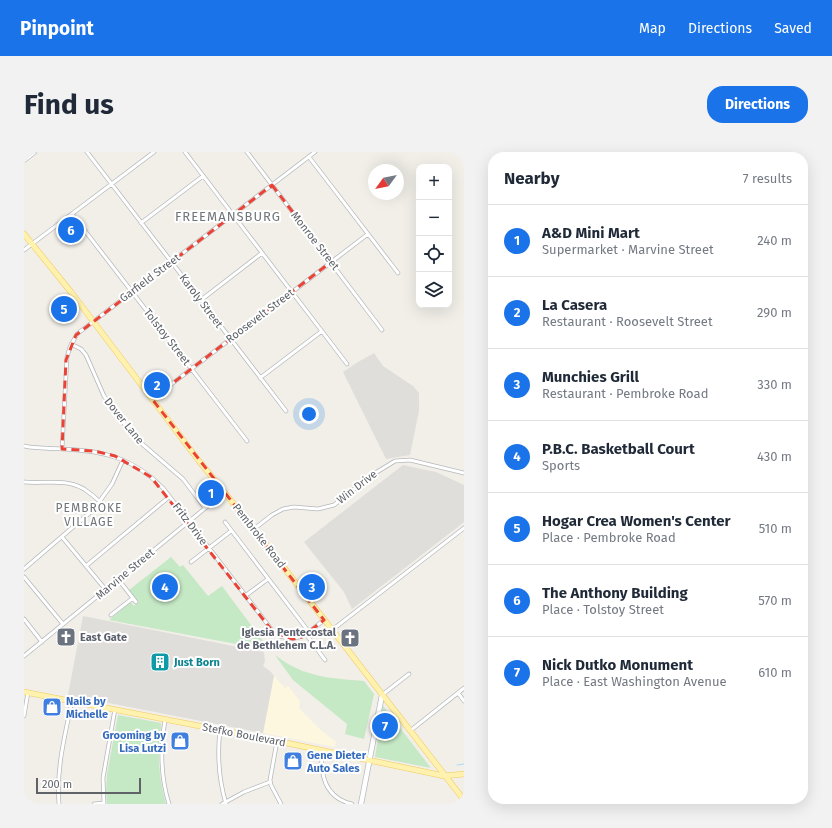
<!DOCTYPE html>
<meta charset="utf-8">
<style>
body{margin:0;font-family:"Fira Sans",sans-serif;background:#f2f2f3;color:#1f2937}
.controls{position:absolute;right:12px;top:12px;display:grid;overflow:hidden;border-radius:8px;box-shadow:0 4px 16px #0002}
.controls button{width:36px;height:36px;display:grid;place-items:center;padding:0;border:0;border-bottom:1px solid #e0e1e3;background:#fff;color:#1f2937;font:20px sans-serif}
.compass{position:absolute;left:344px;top:12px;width:36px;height:36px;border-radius:50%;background:#fff;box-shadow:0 4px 16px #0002;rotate:237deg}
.scale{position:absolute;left:12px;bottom:10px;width:105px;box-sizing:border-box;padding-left:4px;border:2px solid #5f6368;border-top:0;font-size:11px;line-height:14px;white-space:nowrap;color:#5f6368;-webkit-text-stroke:3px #fff;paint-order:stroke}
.you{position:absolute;left:285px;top:262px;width:14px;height:14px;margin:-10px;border:3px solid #fff;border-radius:50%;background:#1a73e8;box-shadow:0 0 0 6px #1a73e833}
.badge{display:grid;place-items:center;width:26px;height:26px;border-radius:50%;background:#1a73e8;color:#fff;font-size:13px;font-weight:700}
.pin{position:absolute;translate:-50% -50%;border:2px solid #fff;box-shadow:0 1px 4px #0006}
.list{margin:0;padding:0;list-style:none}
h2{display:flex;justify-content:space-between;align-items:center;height:52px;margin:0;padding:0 16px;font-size:17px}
h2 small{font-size:13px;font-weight:400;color:#747a83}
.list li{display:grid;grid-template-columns:26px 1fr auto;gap:12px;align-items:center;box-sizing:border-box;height:72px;padding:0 16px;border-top:1px solid #e0e1e3}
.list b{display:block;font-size:15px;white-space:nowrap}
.list p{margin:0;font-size:13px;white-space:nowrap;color:#747a83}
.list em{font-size:13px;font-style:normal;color:#747a83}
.icon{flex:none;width:22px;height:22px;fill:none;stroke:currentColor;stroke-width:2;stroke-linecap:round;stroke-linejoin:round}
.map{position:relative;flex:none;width:440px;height:652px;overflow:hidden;border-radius:16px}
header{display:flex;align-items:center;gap:24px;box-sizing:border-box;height:56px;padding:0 20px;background:#1a73e8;color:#fff}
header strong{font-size:19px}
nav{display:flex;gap:22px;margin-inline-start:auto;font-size:14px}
.intro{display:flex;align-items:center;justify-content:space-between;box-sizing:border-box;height:96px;padding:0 24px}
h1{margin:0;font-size:28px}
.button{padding:10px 18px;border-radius:16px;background:#1a73e8;color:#fff;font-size:14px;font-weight:700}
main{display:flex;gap:24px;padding:0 24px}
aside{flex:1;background:#fff;border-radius:16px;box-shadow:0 4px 16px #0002}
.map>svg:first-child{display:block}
.commercial{fill:#fef7e0}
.industrial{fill:#e0deda}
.green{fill:#c5e8c5}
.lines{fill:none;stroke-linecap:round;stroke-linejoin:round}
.stream{stroke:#aadaff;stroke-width:1}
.street-casing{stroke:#b5b8bc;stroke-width:4.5}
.secondary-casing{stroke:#b6babf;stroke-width:6}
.primary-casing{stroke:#f2c960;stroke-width:6}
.street{stroke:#fff;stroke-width:3}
.secondary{stroke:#fff;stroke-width:4.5}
.primary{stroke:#fff2af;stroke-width:5}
.marked{fill:none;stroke:#ea4335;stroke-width:3;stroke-dasharray:8 5;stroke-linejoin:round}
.labels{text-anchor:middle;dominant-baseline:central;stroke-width:4;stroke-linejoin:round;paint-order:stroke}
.street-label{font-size:11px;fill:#5f6368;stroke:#fff}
.worship-label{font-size:11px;font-weight:bold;fill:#5b616d;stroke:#fff;text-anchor:end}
.culture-label{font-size:11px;font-weight:bold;fill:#0d838f;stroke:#fff;text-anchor:start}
.shop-label{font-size:11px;font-weight:bold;fill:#366cbe;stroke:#fff;text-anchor:start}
.neighbourhood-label{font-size:12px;letter-spacing:1px;fill:#70757a;stroke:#fff}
.quarter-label{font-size:13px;letter-spacing:1px;fill:#70757a;stroke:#fff}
</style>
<header>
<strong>Pinpoint</strong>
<nav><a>Map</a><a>Directions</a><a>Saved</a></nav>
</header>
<div class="intro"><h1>Find us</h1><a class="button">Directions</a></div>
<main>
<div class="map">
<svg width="440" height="652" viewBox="0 0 440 652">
<rect width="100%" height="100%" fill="#f1efe8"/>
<path class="commercial" d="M250,524L261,536L264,534L276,549L275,556L298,579L312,590L311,595L239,581Z"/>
<path class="industrial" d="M350,201L359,214L389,234L395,241V259L386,303L362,307L319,220L334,210Z
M379,313L412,320L440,333V370L328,457L320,440L280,390Z
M59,464L240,500L241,509L239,514L247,520L250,524L239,581L44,543Z"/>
<path class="green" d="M147,405L156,415L159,413L184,444L198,434L241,492L233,496L85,468L107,450L110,454L115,450L105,438Z
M251,503C257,507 263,512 270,515C291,526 316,527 340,529L350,542L340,587L321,582L323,572L269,528Z
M359,554L407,616L351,605Z
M94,563L137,571C137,580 135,588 135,596C134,615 137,634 142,652H83L82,639L83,622Z"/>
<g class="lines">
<path class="stream" d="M433,613L440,612"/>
<g class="street-casing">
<path id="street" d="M63,0L262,259
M161,0L323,212
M223,0L358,178
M285,5L374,121
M48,62L223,289
M117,71L179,24
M0,98L130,0
M177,148L238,101
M47,192L57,197L62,203L80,244L104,277L117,291L159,327L181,356
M236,226L298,179
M128,247L344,82
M0,294C13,297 27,296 40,297C81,299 109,306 139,336L251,482C274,493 283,481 300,468
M38,297L43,205L46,195L53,182L291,0
M0,330C20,332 42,326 60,337C66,341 71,345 75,349
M201,370L285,480
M230,377L248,363L259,357L270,355L294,357L310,353L348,323L371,309L386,308L440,321
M38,385L82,438
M167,410L207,379
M62,414L145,345
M0,417L70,357L88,332L99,308
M0,425L39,472
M94,427L112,450
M221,444L244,427
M87,463L109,446
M0,467L18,490
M308,478L440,376
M282,482L301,508
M0,504L201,340
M434,541L440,549
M358,543L385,522
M0,564L4,540
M141,568C136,597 136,623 145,652
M196,578C193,604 195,628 202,652
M386,579L440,536
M253,589L246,628L247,633L257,652
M298,599C296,623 301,646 328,652
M35,652C32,617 41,583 48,549
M70,652L79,651
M80,652L79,626L91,557
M198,652L220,640L246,630"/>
</g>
<g class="secondary-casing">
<path id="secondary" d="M0,8L10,0
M337,652L358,543"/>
</g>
<g class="primary-casing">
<path id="primary" d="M0,82L47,140L175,309L230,377L440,648
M0,540L253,589L392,618L420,624L440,622"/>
</g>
<use href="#street" class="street"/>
<use href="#secondary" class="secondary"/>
<use href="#primary" class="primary"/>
</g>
<path class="marked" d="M248,33L307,110L128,247L300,468L278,485L269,487L250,481L127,325L91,304L70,299L38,297L42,208L52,183Z"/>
<defs>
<g id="church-square" transform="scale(1)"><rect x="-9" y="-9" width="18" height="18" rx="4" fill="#6b7280" stroke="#fff"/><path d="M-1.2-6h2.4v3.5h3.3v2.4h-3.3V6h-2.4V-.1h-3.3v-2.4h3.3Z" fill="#fff"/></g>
<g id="building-square" transform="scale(1)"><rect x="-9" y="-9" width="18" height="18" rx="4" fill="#0f9aa8" stroke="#fff"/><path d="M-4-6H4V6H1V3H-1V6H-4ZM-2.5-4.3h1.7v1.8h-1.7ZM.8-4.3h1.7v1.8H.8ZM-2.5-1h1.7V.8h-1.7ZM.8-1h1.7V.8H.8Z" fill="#fff"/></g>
<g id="shop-square" transform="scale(1)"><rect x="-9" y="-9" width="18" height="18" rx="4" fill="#3f7fe0" stroke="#fff"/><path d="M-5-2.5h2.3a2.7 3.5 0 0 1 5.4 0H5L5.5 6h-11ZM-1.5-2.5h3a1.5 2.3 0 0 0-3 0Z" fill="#fff"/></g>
</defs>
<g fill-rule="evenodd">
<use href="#church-square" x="42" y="485"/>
<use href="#church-square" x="326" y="486"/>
<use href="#building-square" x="136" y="510"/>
<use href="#shop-square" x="28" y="555"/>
<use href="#shop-square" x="156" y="589"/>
<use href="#shop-square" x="269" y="609"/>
</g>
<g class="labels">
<g class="street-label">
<text transform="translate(291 89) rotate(52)">Monroe Street</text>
<text transform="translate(126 126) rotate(-37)">Garfield Street</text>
<text transform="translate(177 149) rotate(53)">Karoly Street</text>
<text transform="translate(236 164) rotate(-37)">Roosevelt Street</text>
<text transform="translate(143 185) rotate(52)">Tolstoy Street</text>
<text transform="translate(100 269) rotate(51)">Dover Lane</text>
<text transform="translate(333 335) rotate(-38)">Win Drive</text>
<text transform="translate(166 372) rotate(53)">Fritz Drive</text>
<text transform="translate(235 384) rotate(52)">Pembroke Road</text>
<text transform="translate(101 422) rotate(-40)">Marvine Street</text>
<text transform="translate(220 583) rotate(11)">Stefko Boulevard</text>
</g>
<g class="worship-label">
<text x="312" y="480">Iglesia Pentecostal<tspan x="312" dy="13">de Bethlehem C.L.A.</tspan></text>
<text x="56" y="485" text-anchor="start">East Gate</text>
</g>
<g class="culture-label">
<text x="150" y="510">Just Born</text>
</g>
<g class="shop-label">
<text x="42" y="549">Nails by<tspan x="42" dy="13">Michelle</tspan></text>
<text x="142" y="583" text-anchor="end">Grooming by<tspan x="142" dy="13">Lisa Lutzi</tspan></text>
<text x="283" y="603">Gene Dieter<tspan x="283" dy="13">Auto Sales</tspan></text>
</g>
<g class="neighbourhood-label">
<text x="65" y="356">PEMBROKE<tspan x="65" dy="14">VILLAGE</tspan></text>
</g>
<g class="quarter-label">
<text x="204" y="64">FREEMANSBURG</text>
</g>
</g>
</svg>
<div class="controls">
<button>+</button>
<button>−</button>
<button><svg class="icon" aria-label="locate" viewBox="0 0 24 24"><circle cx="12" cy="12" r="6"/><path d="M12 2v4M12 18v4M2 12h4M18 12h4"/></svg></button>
<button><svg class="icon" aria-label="layers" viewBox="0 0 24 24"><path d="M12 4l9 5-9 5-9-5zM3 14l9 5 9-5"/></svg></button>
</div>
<svg class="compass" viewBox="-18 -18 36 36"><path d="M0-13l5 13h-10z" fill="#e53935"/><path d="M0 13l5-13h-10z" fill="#747a83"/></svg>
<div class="scale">200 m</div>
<div class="you"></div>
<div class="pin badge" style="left:187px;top:341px">1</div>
<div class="pin badge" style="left:133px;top:233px">2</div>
<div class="pin badge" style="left:288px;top:435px">3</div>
<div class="pin badge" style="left:141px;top:435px">4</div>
<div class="pin badge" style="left:40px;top:157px">5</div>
<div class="pin badge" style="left:47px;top:78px">6</div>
<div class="pin badge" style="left:361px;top:574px">7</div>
</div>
<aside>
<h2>Nearby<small>7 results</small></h2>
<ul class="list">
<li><span class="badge">1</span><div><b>A&amp;D Mini Mart</b><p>Supermarket · Marvine Street</p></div><em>240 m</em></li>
<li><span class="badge">2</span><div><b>La Casera</b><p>Restaurant · Roosevelt Street</p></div><em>290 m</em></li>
<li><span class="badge">3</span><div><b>Munchies Grill</b><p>Restaurant · Pembroke Road</p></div><em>330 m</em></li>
<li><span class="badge">4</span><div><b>P.B.C. Basketball Court</b><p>Sports</p></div><em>430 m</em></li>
<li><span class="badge">5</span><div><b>Hogar Crea Women's Center</b><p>Place · Pembroke Road</p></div><em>510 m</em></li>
<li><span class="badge">6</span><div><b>The Anthony Building</b><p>Place · Tolstoy Street</p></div><em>570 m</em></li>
<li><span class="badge">7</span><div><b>Nick Dutko Monument</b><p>Place · East Washington Avenue</p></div><em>610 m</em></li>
</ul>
</aside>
</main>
